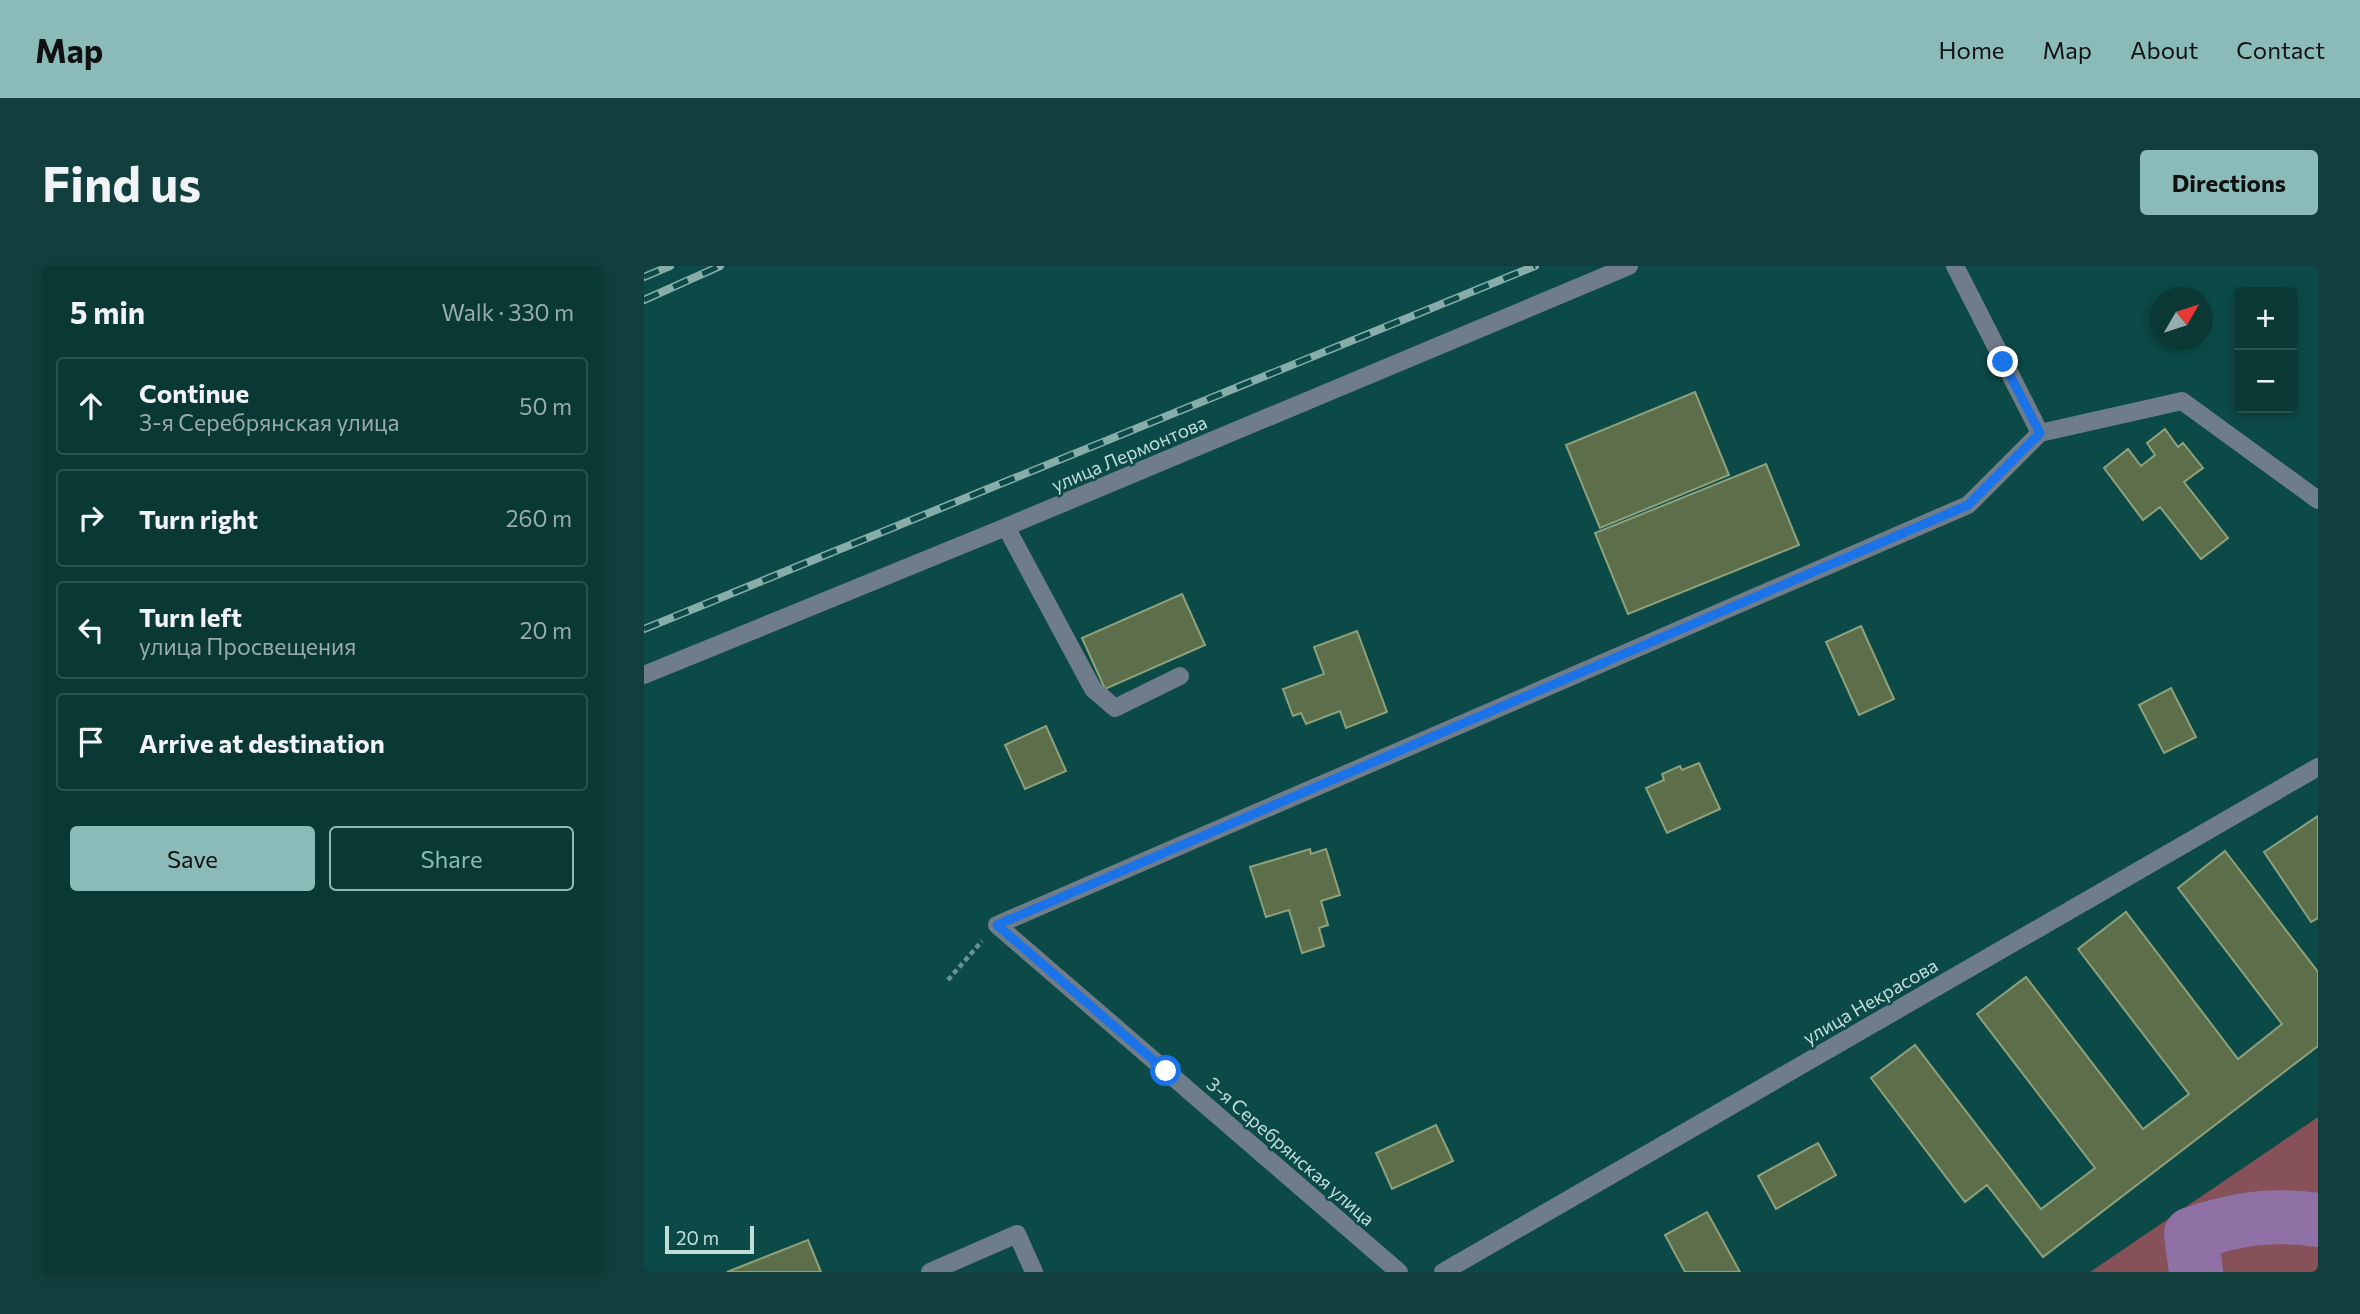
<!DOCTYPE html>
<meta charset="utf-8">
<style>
body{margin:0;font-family:Commissioner,sans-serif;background:#123f3d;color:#f1f3f6}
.controls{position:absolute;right:21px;top:21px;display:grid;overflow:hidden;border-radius:7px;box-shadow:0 4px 10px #0003}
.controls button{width:63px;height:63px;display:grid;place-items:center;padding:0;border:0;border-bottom:2px solid #295250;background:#093835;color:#f1f3f6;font:35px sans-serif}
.compass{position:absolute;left:1506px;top:21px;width:63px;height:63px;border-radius:50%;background:#093835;box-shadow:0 4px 10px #0003;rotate:51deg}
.scale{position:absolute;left:21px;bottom:18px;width:89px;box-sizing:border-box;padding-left:7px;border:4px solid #c1ddda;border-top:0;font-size:19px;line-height:24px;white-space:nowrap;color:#c1ddda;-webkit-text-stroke:5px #0c4a47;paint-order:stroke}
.stop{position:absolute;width:21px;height:21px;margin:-16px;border:5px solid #1a73e8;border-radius:50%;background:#fff}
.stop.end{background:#1a73e8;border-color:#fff;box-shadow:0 2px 7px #0008}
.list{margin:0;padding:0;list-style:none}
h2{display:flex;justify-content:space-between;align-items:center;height:91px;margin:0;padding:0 28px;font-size:30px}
h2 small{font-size:23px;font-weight:400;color:#99acad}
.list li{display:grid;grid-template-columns:46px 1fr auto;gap:21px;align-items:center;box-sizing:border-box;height:98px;margin:0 14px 14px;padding:0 14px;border:2px solid #295250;border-radius:7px}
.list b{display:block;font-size:26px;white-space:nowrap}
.list p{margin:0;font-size:23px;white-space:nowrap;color:#99acad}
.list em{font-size:23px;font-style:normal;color:#99acad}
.actions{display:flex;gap:14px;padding:21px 28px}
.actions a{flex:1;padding:16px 0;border:2px solid #8bbbb9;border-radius:7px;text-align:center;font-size:24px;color:#8bbbb9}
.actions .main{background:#8bbbb9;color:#111}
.icon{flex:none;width:38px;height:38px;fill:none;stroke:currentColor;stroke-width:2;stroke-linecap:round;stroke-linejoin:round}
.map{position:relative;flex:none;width:1674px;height:1006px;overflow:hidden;border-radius:7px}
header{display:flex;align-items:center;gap:42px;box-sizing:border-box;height:98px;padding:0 35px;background:#8bbbb9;color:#111}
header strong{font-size:33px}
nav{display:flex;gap:38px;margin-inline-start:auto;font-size:24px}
.intro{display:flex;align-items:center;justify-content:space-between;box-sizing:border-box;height:168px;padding:0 42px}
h1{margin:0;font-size:49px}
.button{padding:18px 32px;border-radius:7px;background:#8bbbb9;color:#111;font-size:24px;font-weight:700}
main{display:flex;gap:42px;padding:0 42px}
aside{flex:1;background:#093835;border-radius:7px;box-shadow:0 4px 10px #0003}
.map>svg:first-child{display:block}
.green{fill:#865159}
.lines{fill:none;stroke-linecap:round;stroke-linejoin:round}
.river{stroke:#8f71a6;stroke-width:54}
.building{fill:#5c6f4a;stroke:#8ea17b;stroke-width:2}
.path{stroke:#679491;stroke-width:4.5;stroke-dasharray:5 3.5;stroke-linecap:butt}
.minor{stroke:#6f7c8a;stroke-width:18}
.rail-casing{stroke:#86adaa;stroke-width:8}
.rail{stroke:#0c4a47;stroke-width:5;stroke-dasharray:16;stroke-linecap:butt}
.route{stroke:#1a73e8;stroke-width:9}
.labels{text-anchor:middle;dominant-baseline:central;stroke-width:5;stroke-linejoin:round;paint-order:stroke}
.street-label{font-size:19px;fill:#c1ddda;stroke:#0c4a47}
</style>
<header>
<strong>Map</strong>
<nav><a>Home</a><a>Map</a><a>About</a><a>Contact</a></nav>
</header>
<div class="intro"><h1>Find us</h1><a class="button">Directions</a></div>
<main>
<aside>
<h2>5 min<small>Walk · 330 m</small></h2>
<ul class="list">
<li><svg class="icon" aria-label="ahead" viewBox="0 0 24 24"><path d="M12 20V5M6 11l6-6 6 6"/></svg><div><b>Continue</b><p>3-я Серебрянская улица</p></div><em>50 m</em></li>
<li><svg class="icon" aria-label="right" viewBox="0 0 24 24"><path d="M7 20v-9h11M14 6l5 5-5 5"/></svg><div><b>Turn right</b></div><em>260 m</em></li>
<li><svg class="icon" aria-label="left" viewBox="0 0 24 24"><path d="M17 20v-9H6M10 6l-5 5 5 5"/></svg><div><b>Turn left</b><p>улица Просвещения</p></div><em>20 m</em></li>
<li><svg class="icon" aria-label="arrive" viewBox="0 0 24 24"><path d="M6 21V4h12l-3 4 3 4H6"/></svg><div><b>Arrive at destination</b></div></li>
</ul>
<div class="actions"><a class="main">Save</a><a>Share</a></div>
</aside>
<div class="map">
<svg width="1674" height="1006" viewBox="0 0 1674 1006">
<rect width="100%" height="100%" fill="#0c4a47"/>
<path class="green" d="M1674,851V1006H1446Z"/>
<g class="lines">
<path class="river" d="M1552,1006L1547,968C1592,953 1626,947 1674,954"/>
</g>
<path class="building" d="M1051,126L1085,209L956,262L922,179Z
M1521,163L1534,181L1539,177L1559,202L1540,216L1584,272L1557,293L1516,241L1499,254L1460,202L1484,183L1497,200L1511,189L1503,177Z
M1122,198L1155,279L984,348L951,267Z
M538,328L561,379L461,423L438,372Z
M1217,360L1250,433L1215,449L1182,376Z
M713,365L743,446L702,462L696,445L662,458L657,447L649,450L639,423L680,408L670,381Z
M1527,422L1552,471L1520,487L1495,439Z
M402,460L422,505L381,523L361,479Z
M1055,497L1076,543L1023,567L1002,522L1020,514L1018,508L1036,500L1038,504Z
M1674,550V652L1667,656L1620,586Z
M666,583L667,588L682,583L696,629L677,635L684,659L675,662L680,680L658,687L645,644L622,651L606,601Z
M1581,585L1674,706V780L1399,991L1343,919L1321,936L1227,812L1271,779L1397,943L1451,902L1333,748L1382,711L1499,863L1545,828L1434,683L1482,646L1594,793L1638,758L1534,622Z
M792,859L809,895L748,923L732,887Z
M1174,877L1192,909L1132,943L1114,910Z
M1063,946L1096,1006H1041L1021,969Z
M164,974L177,1006H83Z"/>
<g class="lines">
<path class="path" d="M304,714L338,675"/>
<path class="minor" d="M1311,0L1396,167L1538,135L1674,234
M362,261L449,423L471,442L536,410
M0,409L362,261L985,0
M286,1006L373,968L390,1006
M755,1006L353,659L1324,239L1396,167
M799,1006L1674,501"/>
<g class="rail-casing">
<path id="rail" d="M0,11L26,0
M0,34L76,0
M0,363L891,0"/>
</g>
<use href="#rail" class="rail"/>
</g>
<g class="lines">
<path class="route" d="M522,805L353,659L1324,239L1396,167L1359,96"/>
</g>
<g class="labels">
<g class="street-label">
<text transform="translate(485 187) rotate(-23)">улица Лермонтова</text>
<text transform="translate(1226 735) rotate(-30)">улица Некрасова</text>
<text transform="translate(647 885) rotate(41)">3-я Серебрянская улица</text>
</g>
</g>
</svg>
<div class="controls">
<button>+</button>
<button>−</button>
</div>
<svg class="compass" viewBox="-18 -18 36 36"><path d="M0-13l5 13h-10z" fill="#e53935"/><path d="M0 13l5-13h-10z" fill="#99acad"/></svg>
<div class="scale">20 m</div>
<div class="stop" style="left:522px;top:805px"></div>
<div class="stop end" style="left:1359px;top:96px"></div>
</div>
</main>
